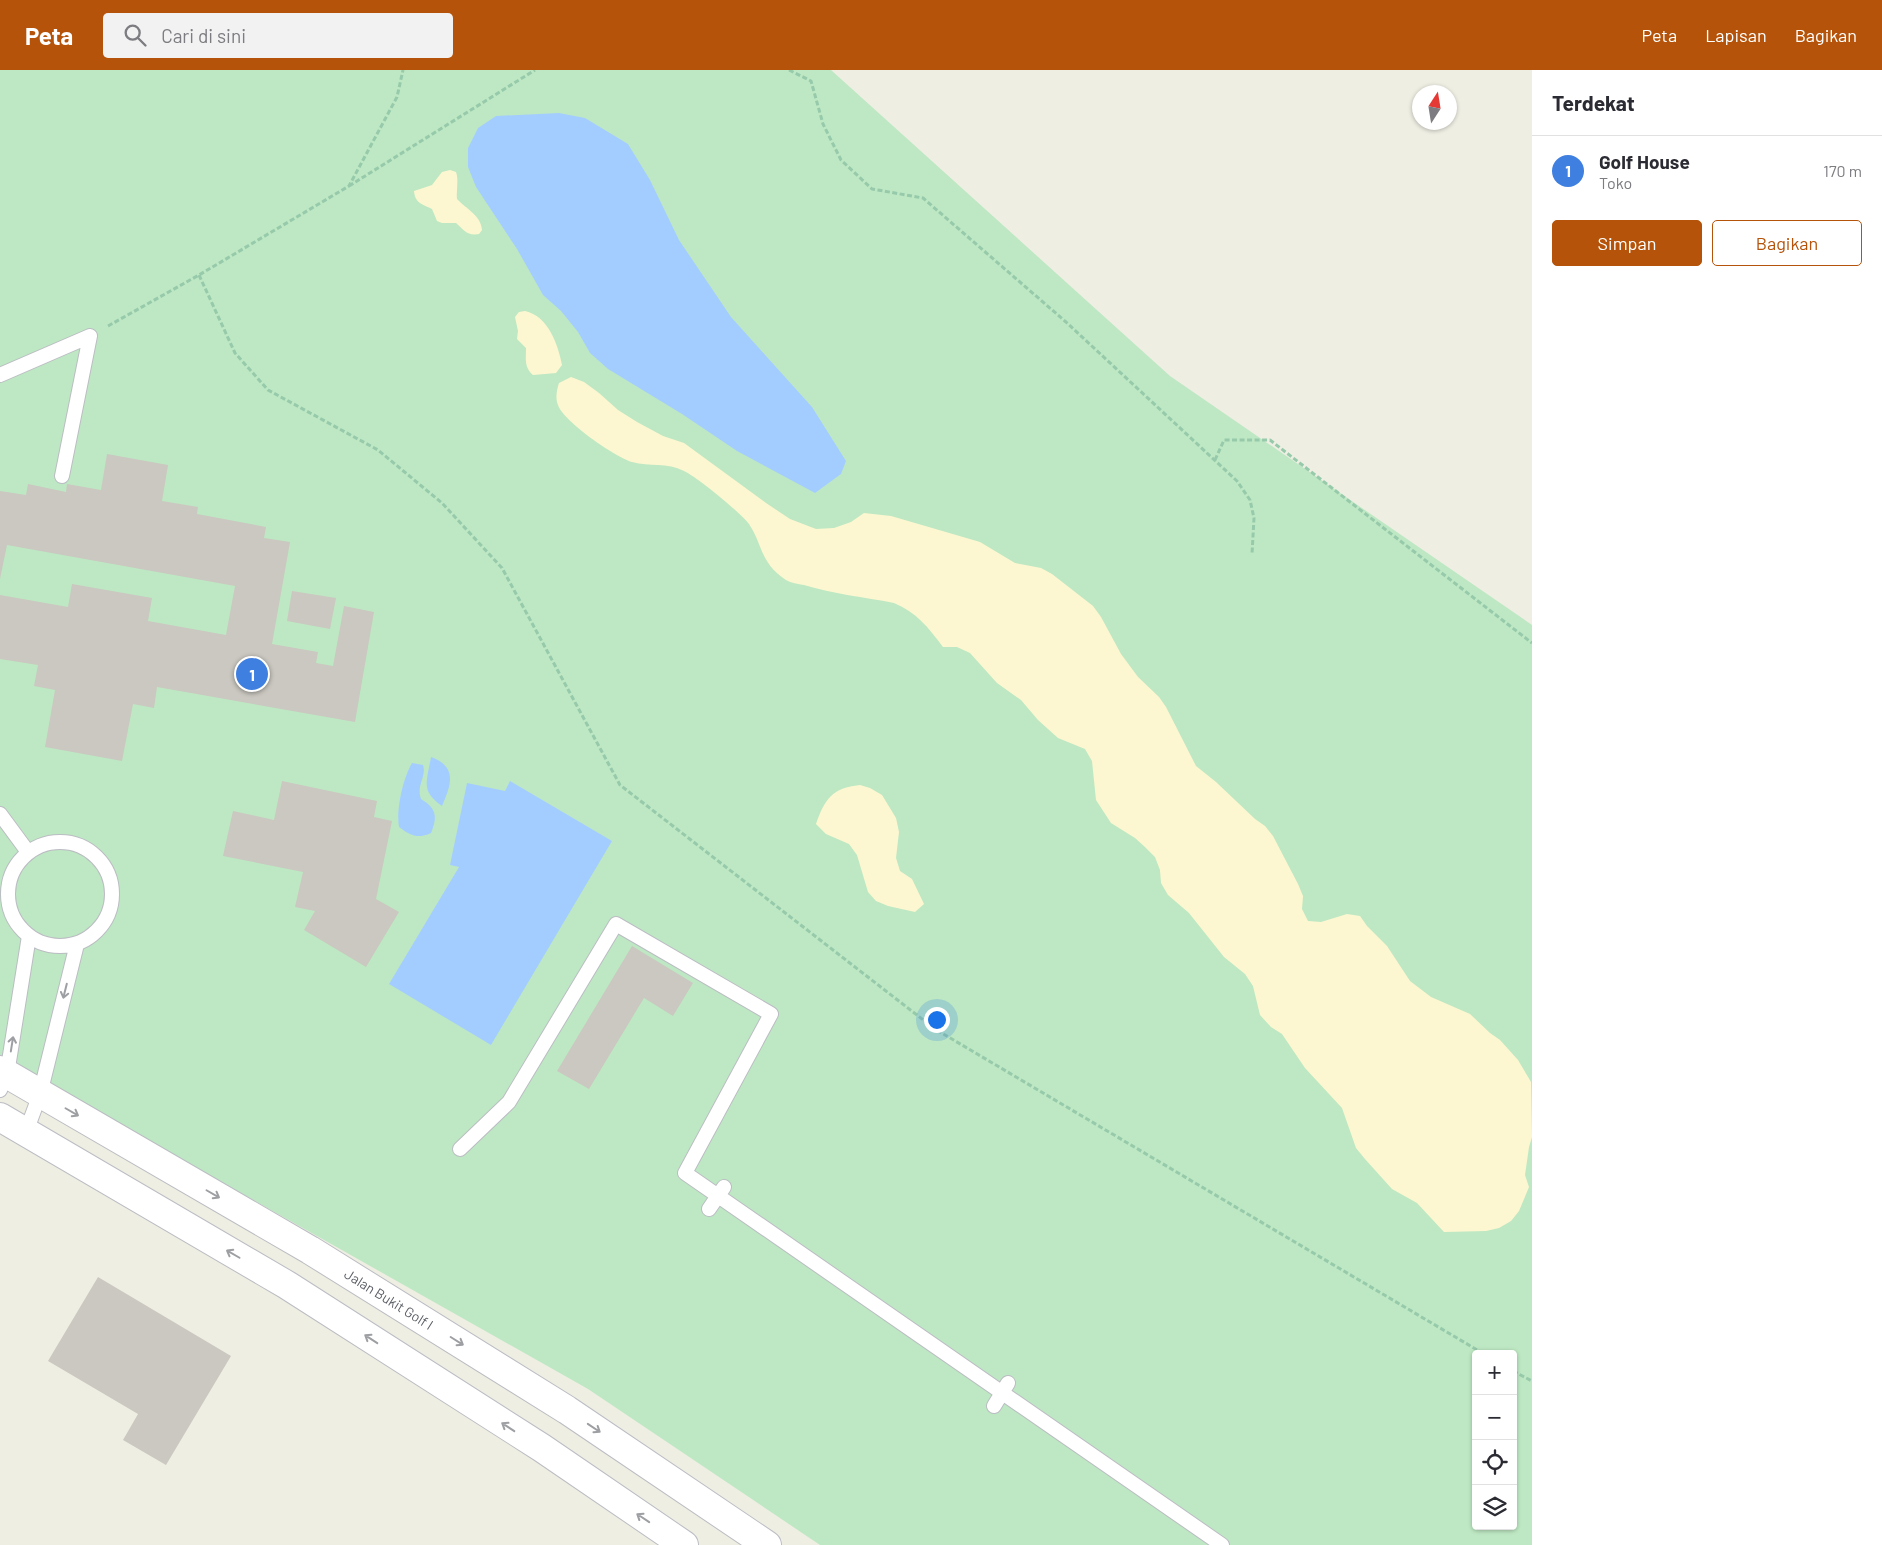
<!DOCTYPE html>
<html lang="id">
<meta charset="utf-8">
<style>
body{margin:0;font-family:Barlow,sans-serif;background:#f2f2f3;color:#2b2b33}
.controls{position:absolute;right:15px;bottom:15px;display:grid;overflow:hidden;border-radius:5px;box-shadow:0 1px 4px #0004}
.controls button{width:45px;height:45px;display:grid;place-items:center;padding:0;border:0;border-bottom:1px solid #e1e1e2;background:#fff;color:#2b2b33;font:25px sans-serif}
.compass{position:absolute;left:1412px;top:15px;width:45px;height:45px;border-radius:50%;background:#fff;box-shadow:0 1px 4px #0004;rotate:12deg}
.you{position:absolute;left:936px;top:949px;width:18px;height:18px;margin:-12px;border:4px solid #fff;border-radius:50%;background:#1a73e8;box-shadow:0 0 0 8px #1a73e833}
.badge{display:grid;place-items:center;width:32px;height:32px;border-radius:50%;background:#b45309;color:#fff;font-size:16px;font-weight:700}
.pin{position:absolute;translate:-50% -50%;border:2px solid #fff;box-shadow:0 1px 5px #0006}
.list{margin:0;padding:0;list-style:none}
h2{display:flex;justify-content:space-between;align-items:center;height:65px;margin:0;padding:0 20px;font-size:21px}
h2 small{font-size:16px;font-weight:400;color:#7c7c81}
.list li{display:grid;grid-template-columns:32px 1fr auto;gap:15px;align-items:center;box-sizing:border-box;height:70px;padding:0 20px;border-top:1px solid #e1e1e2}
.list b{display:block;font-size:19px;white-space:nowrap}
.list p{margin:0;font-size:16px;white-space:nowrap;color:#7c7c81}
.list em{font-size:16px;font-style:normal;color:#7c7c81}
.actions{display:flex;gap:10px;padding:15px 20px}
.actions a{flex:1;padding:11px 0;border:1px solid #b45309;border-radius:5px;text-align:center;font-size:18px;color:#b45309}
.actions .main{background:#b45309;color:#fff}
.icon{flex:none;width:28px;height:28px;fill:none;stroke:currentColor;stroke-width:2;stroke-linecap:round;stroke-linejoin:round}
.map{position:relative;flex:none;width:1532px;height:1475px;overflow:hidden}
header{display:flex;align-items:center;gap:30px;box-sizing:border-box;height:70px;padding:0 25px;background:#b45309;color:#fff}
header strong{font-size:24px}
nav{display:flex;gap:28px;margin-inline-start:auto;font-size:18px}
.search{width:350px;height:45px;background:#f2f2f3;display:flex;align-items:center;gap:12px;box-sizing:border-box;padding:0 18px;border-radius:5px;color:#7c7c81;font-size:19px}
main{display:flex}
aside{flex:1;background:#fff}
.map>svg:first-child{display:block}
.green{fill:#bee8c3;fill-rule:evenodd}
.sand{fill:#fdf7d1}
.water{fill:#a4cdff}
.building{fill:#cac8c0}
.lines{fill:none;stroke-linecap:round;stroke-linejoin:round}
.lane-casing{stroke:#bbbdc3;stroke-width:16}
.street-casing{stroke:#bbbdc3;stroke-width:30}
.path{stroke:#96caab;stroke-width:3;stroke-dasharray:5 2.5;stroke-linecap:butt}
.lane{stroke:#fff;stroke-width:14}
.street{stroke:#fff;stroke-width:28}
.oneway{stroke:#9d9fa3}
.labels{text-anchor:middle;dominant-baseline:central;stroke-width:4.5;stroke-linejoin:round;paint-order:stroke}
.street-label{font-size:14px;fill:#5b5f65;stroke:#fff}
</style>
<header>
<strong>Peta</strong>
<div class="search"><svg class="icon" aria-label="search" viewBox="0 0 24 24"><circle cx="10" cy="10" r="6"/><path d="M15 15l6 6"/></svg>Cari di sini</div>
<nav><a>Peta</a><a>Lapisan</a><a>Bagikan</a></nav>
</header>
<main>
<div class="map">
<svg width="1532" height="1475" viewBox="0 0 1532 1475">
<rect width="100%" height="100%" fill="#efeee3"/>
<path class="green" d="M0,0H831L1170,306L1532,555V1475H820L588,1319L0,987ZM1476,1284H1513V1456H1476Z"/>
<path class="sand" d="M450,100L456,102C459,110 456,120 457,129C466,139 481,145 482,160L479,164C467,166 464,160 456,153H442L437,151L432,139C422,134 415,133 414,121L432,115L442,102Z
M525,241C548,246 558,274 562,295L556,303L533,305C524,297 526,289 526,278L517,269L518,261L515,247L519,242Z
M571,307L584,312L599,323L618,340L637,352L663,366L684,373L766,433L790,449L816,459L834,458L851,452L864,443L891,446L980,472L1015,493L1041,498L1052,504L1093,536L1101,547L1121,584L1138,607L1159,627L1166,637L1196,696L1216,712L1255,749L1265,756L1273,766L1298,814L1303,826L1302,839L1308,851L1321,852L1347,844L1360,846L1367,856L1387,876L1410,911L1431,927L1470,944L1490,963L1500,970L1518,990L1531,1012L1532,1067L1529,1077L1525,1105L1529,1117L1519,1141L1511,1151L1499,1158L1486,1161L1444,1162L1417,1133L1392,1119L1365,1089L1356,1078L1342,1038L1305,998L1282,964L1271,957L1260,945L1253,916L1245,904L1224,887L1189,843L1168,825L1161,813L1160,800L1155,787L1145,777L1135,768L1111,753L1096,730L1092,691L1085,679L1058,668L1038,650L1021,630L997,613L970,583L957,577H943C929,558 916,542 894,533C864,527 833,524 804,515C798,514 791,513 786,510C760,493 763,475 749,454C740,442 697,407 684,401C667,392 650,397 632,392C615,387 563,351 558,335C555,328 557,319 559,313Z
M860,715L870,718L882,725L896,748L899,762L896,788L900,801L912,809L924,834L915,842L888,836L876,831L868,822L857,785L849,774L826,764L816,754C825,729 832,718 860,715Z"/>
<path class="water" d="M559,43L585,48L628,74L650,110L679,170L731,247L812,337L846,391L841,404L815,423L737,381L682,344L608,299L590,283L578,262L561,241L543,225L517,179L476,117L468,97V78L478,58L496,46Z
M431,687C458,697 451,715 442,736C420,721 427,711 431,687Z
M412,693L423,695C427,706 416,715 421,729C436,738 438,746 431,763C418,769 411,766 399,757C396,740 403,708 412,693Z
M510,711L612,771L491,975L389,914L459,797L450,795L467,713L505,721Z"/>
<path class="building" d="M107,384L168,395L162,431L198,437L197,444L266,457L264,468L290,472L272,574L318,582L316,593L333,596L344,536L374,542L355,652L157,617L154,638L133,634L122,691L45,677L55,620L34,616L38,595L0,589V525L68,537L72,514L152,528L148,551L226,565L235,516L7,475L0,509V421L26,425L28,414L66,422L67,414L101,420Z
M292,521L336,528L330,559L287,551Z
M282,711L377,731L374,747L392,751L376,829L399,842L366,897L304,860L315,841L295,837L303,802L223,786L233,741L274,750Z
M632,876L693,913L673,946L644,928L589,1019L557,1001Z
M98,1207L231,1286L166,1395L123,1370L138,1344L48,1291Z"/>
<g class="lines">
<g class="lane-casing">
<path id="lane" d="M0,305L90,266
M62,406L90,266
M0,744L28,782
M8 824a52 52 0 1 1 104 0a52 52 0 1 1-104 0Z
M0,1020L7,1004L29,866
M26,1062L40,1024L77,874
M460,1079L509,1032L616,854L771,944L685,1103L1222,1475
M709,1139L724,1117
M994,1336L1008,1313"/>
</g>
<g class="street-casing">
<path id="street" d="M0,1000L310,1180L567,1340L767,1475
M0,1047L287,1215L542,1378L684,1475"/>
</g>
<path class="path" d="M789,0L811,11L823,54L841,90L872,119L923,128L1066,252L1237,411L1250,430L1254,448L1252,484
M349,116L535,0
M199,205L235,283L268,320L378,380L442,433L502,498L620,715L935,959L1484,1284
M108,256L199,205L349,116L397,27L403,0
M1215,390L1224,370H1270L1532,573
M1513,1301L1532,1311"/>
<use href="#lane" class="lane"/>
<use href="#street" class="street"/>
</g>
<defs><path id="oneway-shaft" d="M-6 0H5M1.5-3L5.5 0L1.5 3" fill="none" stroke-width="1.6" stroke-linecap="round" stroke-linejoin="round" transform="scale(1.25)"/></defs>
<g class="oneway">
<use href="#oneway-shaft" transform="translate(65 921) rotate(104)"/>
<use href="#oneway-shaft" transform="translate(12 974) rotate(-81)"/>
<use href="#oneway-shaft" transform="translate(72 1042) rotate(30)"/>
<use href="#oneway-shaft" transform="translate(213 1124) rotate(30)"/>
<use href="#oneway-shaft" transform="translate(233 1184) rotate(-150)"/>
<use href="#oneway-shaft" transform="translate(371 1269) rotate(-147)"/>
<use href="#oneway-shaft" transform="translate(457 1271) rotate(32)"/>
<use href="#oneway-shaft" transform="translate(508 1357) rotate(-147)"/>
<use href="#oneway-shaft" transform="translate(594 1358) rotate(34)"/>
<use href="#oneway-shaft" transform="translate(643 1448) rotate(-146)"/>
</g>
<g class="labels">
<g class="street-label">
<text transform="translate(389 1229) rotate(32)">Jalan Bukit Golf I</text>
</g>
</g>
</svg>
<div class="controls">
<button>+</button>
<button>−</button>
<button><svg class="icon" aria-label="locate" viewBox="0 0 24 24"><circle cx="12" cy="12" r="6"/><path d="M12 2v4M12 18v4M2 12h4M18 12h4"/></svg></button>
<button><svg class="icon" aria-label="layers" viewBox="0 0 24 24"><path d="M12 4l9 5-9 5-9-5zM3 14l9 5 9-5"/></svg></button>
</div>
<svg class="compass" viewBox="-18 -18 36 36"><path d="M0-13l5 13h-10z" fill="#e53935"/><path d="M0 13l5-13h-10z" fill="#7c7c81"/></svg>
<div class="you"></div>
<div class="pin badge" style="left:252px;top:604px;background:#3f7fe0">1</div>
</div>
<aside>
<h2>Terdekat<small></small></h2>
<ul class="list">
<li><span class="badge" style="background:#3f7fe0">1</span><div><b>Golf House</b><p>Toko</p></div><em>170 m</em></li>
</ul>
<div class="actions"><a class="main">Simpan</a><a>Bagikan</a></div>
</aside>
</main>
